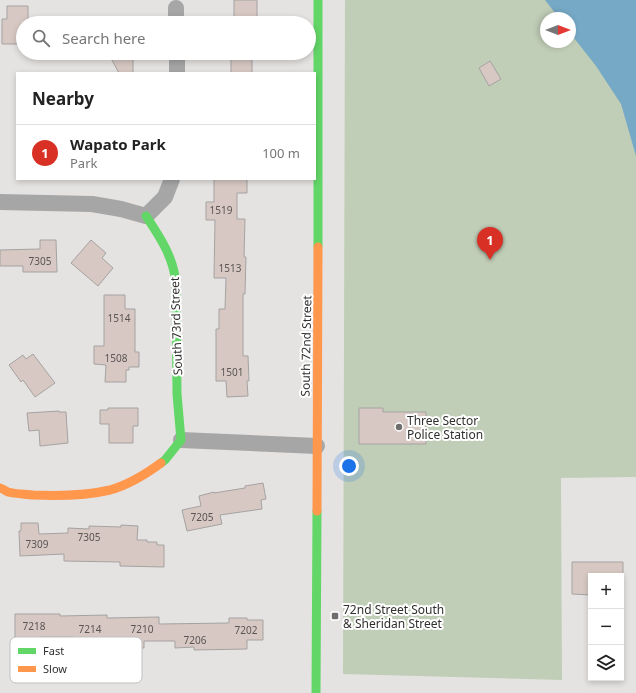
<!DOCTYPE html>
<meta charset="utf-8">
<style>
body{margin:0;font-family:"Noto Sans",sans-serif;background:#f2f2f2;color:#222}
.controls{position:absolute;right:12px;bottom:12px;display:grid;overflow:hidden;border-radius:0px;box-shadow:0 2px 6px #0003}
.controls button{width:36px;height:36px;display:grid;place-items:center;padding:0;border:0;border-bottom:1px solid #e0e0e0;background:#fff;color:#222;font:20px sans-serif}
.compass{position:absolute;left:540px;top:12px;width:36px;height:36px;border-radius:50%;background:#fff;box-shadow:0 2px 6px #0003;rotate:90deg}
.you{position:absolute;left:349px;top:466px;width:14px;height:14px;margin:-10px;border:3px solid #fff;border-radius:50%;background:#1a73e8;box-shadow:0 0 0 6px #1a73e833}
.badge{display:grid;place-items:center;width:26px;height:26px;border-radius:50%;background:#d93025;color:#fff;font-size:13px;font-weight:700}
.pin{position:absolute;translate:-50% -33px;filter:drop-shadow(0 1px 2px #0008)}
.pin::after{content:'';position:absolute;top:21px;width:14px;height:12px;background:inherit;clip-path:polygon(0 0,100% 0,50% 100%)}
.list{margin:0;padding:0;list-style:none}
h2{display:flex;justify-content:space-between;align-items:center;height:52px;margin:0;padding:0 16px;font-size:17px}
h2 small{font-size:13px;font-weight:400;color:#767676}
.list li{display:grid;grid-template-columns:26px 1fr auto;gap:12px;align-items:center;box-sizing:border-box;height:56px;padding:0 16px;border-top:1px solid #e0e0e0}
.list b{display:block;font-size:15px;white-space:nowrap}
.list p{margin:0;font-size:13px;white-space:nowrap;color:#767676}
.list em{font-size:13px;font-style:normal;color:#767676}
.icon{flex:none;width:22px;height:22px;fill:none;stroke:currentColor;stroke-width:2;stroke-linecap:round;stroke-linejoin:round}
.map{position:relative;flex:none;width:636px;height:693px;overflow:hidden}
.search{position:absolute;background:#fff;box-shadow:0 2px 6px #0003;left:16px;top:16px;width:300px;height:44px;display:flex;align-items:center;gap:10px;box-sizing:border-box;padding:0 14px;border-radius:22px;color:#767676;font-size:15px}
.panel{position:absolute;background:#fff;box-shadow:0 2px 6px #0003;left:16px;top:72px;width:300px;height:108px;border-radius:0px}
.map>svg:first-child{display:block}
.green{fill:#c1ceb7;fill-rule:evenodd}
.water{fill:#76a9c6}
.building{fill:#d7c8c3;stroke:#a5a3a2}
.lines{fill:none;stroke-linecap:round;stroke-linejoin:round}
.street{stroke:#a7a6a6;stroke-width:16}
.fast{stroke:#63d668;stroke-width:9}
.slow{stroke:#ff974d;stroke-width:9}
.poi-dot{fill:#706e6d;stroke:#fff;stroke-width:1.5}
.labels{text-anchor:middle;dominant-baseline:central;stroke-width:4;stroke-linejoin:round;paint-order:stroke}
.number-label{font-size:10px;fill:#5a5553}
.street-label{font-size:12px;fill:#312f2e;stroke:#fff}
.poi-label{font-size:12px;fill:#312f2e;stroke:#fff;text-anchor:start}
.key{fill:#fff;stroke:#c1c1c0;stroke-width:1}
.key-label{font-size:11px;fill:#312f2e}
</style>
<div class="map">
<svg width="636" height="693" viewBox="0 0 636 693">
<rect width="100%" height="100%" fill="#e5e3e1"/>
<path class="green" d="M345,0H636V477L561,478L562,680L343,674ZM546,18H570V42H546Z"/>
<path class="water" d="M545,0H636V156L621,104L596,66L570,33V18H559Z"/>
<path class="building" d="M234,0H257V23H234Z
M7,6H28V23H23V44H2V19H7Z
M108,53H133V73H119Z
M231,53H252V73H231Z
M490,61L501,79L489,86L479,68Z
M214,179H247V193H237V219H245L244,257H246L245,294H243V356H248L249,381H247L248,396L227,397L226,381H216V329H219V309H225L226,278H214L215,220H206V202H214Z
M40,240H56L57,272H23V266H0V250L40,249Z
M91,240L106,253L102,258L113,268L98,286L71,263Z
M104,295H125V309H135V352H139V367H129V370H126V382H105L106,365L94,364V346H104Z
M33,354L55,383L35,397L23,380L21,382L9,365L23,355L26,359Z
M108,408H138V426H133V443H109V424H100V410H108Z
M359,408H383V412H426V444H359Z
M59,411V412H66L68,443L40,446L39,430L29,431L27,413Z
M263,483L266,499L261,500L262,509L220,515L222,524L187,531L182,510L201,506L199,496L214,492V493L245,488V486Z
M21,523H38L39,534L68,533V528L89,529V526L121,527V525L138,526L137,540H147V542H157V545H164V567L120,566V562L64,561V554L20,556L19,531H21Z
M572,562H623V576H591V595L572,594Z
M15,614H60V616L107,615V618L159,617V624L229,623V618H247V620H263V640H247V649L194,650V647L175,648V641H144V648H125V642H90V647H73V637H41V639H38V649H15Z"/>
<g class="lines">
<path class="street" d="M176,8V23
M177,73V53
M0,202L92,204L121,209L146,216L165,197L172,179
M181,440L317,446"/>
<path class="fast" d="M318,0V247
M146,216C160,237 174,258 176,284L177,394L181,440L165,460L161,463
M316,693L317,511"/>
<path class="slow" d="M0,488C3,489 6,491 8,492C16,494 25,494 33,495C58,496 85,496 110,490C128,485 146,474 161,463
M317,511L318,247"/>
</g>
<g class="poi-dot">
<circle cx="399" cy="427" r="4"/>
<rect x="331" y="612" width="8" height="8" rx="2"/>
</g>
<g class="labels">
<g class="number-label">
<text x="221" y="210">1519</text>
<text x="40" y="261">7305</text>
<text x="230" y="268">1513</text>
<text x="119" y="318">1514</text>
<text x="116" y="358">1508</text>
<text x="232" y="372">1501</text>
<text x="202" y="517">7205</text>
<text x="89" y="537">7305</text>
<text x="37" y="544">7309</text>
<text x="34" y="626">7218</text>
<text x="90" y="629">7214</text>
<text x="142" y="629">7210</text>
<text x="246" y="630">7202</text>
<text x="195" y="640">7206</text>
</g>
<g class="street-label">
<text transform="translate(176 326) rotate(-92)">South 73rd Street</text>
<text transform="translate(306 346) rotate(-89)">South 72nd Street</text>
</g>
<g class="poi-label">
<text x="407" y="420">Three Sector<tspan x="407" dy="14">Police Station</tspan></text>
<text x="343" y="609">72nd Street South<tspan x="343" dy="14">&amp; Sheridan Street</tspan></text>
</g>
</g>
<rect x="10" y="637" width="132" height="46" rx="6" class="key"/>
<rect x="18" y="648" width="18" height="6" fill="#63d668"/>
<rect x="18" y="666" width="18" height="6" fill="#ff974d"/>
<g class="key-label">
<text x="43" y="655">Fast</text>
<text x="43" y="673">Slow</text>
</g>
</svg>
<div class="controls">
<button>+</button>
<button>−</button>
<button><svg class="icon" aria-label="layers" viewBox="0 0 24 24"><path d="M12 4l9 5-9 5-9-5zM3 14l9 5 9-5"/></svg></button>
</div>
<svg class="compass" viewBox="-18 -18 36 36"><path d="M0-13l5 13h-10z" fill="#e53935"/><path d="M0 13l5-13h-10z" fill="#767676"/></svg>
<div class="you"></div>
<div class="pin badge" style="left:490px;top:260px">1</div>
<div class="search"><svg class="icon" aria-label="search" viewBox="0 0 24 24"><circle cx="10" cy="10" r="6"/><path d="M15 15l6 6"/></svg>Search here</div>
<section class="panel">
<h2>Nearby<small></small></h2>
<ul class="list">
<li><span class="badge">1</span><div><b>Wapato Park</b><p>Park</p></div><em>100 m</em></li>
</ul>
</section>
</div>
